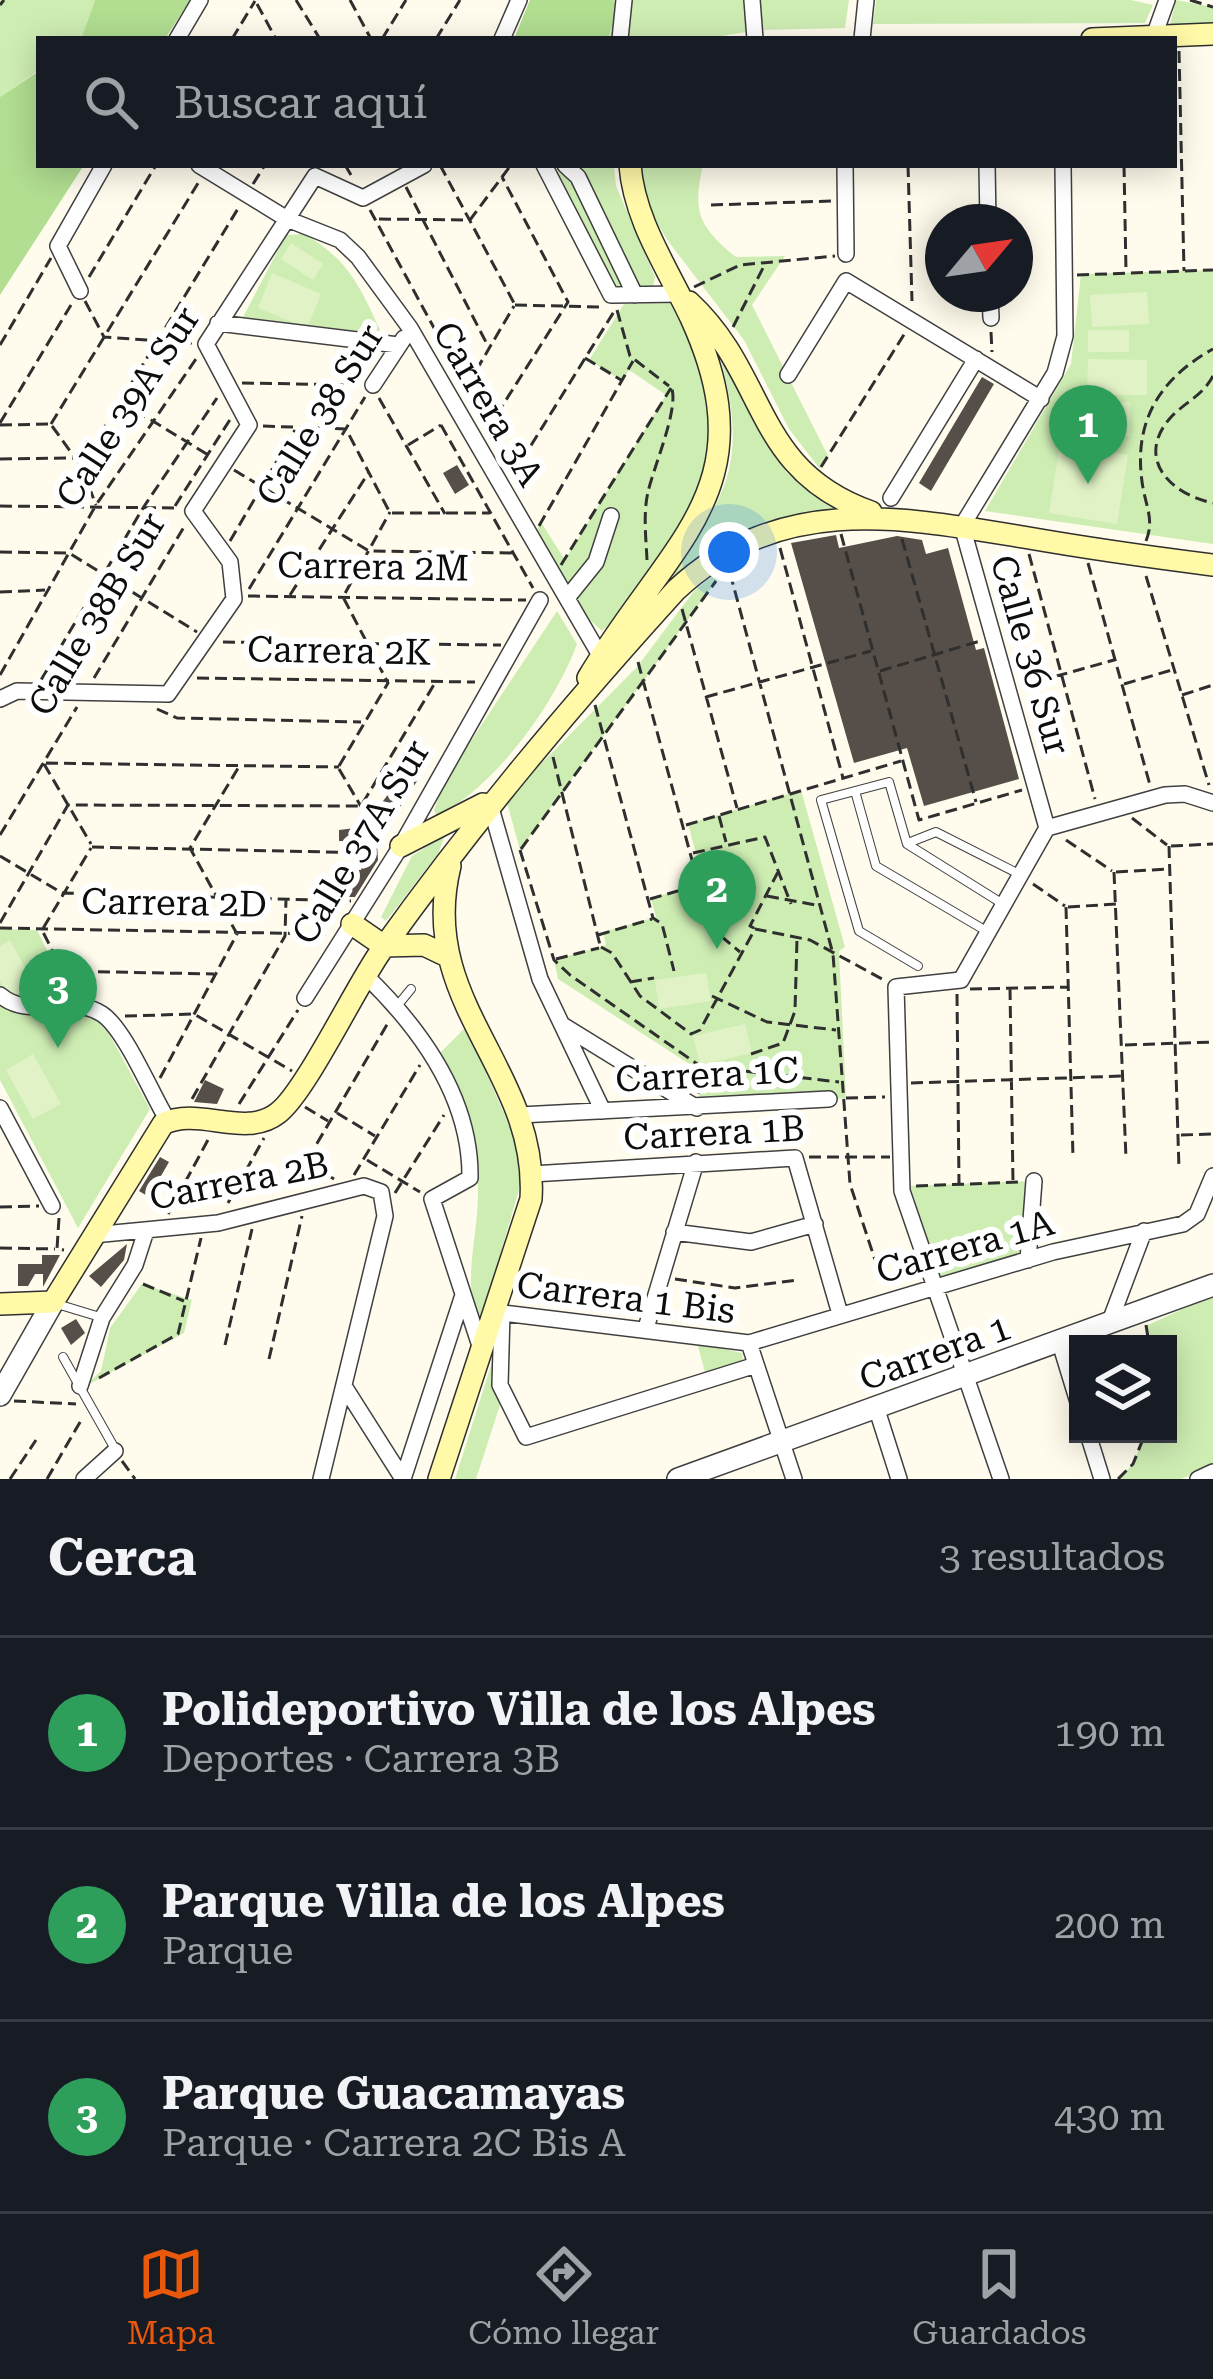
<!DOCTYPE html>
<html lang="es">
<meta charset="utf-8">
<style>
body{margin:0;font-family:"Roboto Serif",serif;background:#20242c;color:#f1f3f6}
.controls{position:absolute;right:36px;bottom:36px;display:grid;overflow:hidden;border-radius:0px;box-shadow:0 6px 30px #0003}
.controls button{width:108px;height:108px;display:grid;place-items:center;padding:0;border:0;border-bottom:3px solid #363941;background:#171b24;color:#f1f3f6;font:60px sans-serif}
.compass{position:absolute;left:925px;top:204px;width:108px;height:108px;border-radius:50%;background:#171b24;box-shadow:0 6px 30px #0003;rotate:61deg}
.you{position:absolute;left:729px;top:552px;width:42px;height:42px;margin:-30px;border:9px solid #fff;border-radius:50%;background:#1a73e8;box-shadow:0 0 0 18px #1a73e833}
.badge{display:grid;place-items:center;width:78px;height:78px;border-radius:50%;background:#ea580c;color:#fff;font-size:39px;font-weight:700}
.pin{position:absolute;translate:-50% -99px;filter:drop-shadow(0 3px 6px #0008)}
.pin::after{content:'';position:absolute;top:63px;width:42px;height:36px;background:inherit;clip-path:polygon(0 0,100% 0,50% 100%)}
.list{margin:0;padding:0;list-style:none}
h2{display:flex;justify-content:space-between;align-items:center;height:156px;margin:0;padding:0 48px;font-size:51px}
h2 small{font-size:39px;font-weight:400;color:#9ea1a6}
.list li{display:grid;grid-template-columns:78px 1fr auto;gap:36px;align-items:center;box-sizing:border-box;height:192px;padding:0 48px;border-top:3px solid #363941}
.list b{display:block;font-size:45px;white-space:nowrap}
.list p{margin:0;font-size:39px;white-space:nowrap;color:#9ea1a6}
.list em{font-size:39px;font-style:normal;color:#9ea1a6}
.icon{flex:none;width:66px;height:66px;fill:none;stroke:currentColor;stroke-width:2;stroke-linecap:round;stroke-linejoin:round}
.map{position:relative;flex:none;width:1213px;height:1479px;overflow:hidden}
.search{position:absolute;background:#171b24;box-shadow:0 6px 30px #0003;left:36px;right:36px;top:36px;height:132px;display:flex;align-items:center;gap:30px;box-sizing:border-box;padding:0 42px;border-radius:0px;color:#9ea1a6;font-size:45px}
.sheet{height:732px;background:#171b24}
nav{display:flex;justify-content:space-around;align-items:center;box-sizing:border-box;height:168px;border-top:3px solid #363941;background:#171b24;font-size:33px;color:#9ea1a6}
nav a{display:grid;justify-items:center;gap:6px}
nav .on{color:#ea580c}
.map>svg:first-child{display:block}
.green{fill:#ceedb3}
.forest{fill:#b1de91}
.pitch{fill:#e1f3c6}
.building{fill:#564e48}
.lines{fill:none;stroke-linecap:round;stroke-linejoin:round}
.service-casing{stroke:#404040;stroke-width:10}
.minor-casing{stroke:#404040;stroke-width:18}
.tertiary-casing{stroke:#404040;stroke-width:24}
.secondary-casing{stroke:#2f2f2f;stroke-width:24}
.path{stroke:#2f2f2f;stroke-width:3;stroke-dasharray:12 6;stroke-linecap:butt}
.service{stroke:#fff;stroke-width:8}
.minor{stroke:#fff;stroke-width:15}
.tertiary{stroke:#fff;stroke-width:21}
.secondary{stroke:#fff9a8;stroke-width:21}
.labels{text-anchor:middle;dominant-baseline:central;stroke-width:12;stroke-linejoin:round;paint-order:stroke}
.street-label{font-size:36px;fill:#0d0d0d;stroke:#fff}
</style>
<div class="map">
<svg width="1213" height="1479" viewBox="0 0 1213 1479">
<rect width="100%" height="100%" fill="#fffced"/>
<path class="green" d="M0,0H95L81,39H39V70L0,97Z
M530,0H849L845,28L758,30L703,39H514Z
M876,0H1131L1153,5L1145,23L873,24Z
M1176,0L1213,7V24L1170,25Z
M549,165L573,182L628,291L612,288Z
M578,165H614L616,186L655,277L653,287L638,286Z
M637,165H703C692,212 699,227 736,257L785,256L752,305L828,456L820,469L789,429L744,340L668,241L650,211Z
M304,234C349,259 361,289 382,334L243,317L286,235Z
M1213,270V544L985,511L1071,364L1081,274Z
M672,303C692,344 719,406 712,453C703,513 648,571 615,620L602,631L583,614L537,530L541,522L565,560L666,395L629,370L622,381L589,360L624,304Z
M716,342L786,472L838,508L782,519L644,611C719,502 757,480 716,342Z
M730,562L520,850L506,799L637,667L694,591Z
M557,611L577,644C555,704 495,787 437,816L434,810L445,780Z
M801,790L845,947L839,951L846,1098L700,1109L697,1069L558,979L554,960L606,945L603,932L656,917L651,898L704,883L688,824Z
M445,835L438,854L386,921L381,917L412,856Z
M0,929L37,930L78,1013L100,1017L150,1109L78,1228L0,1080Z
M466,1027L514,1136L523,1176L479,1327C461,1275 479,1239 478,1188C477,1137 461,1098 440,1053Z
M1032,1181L1024,1255L941,1280L910,1186Z
M142,1284L192,1300L184,1333L84,1387L101,1371L110,1328Z
M1213,1295V1466L1181,1479H1118L1133,1464L1145,1434H1168V1344H1149L1146,1326Z
M697,1343L742,1353L743,1361L705,1372Z
M495,1353L502,1399L476,1479H455Z"/>
<path class="forest" d="M95,0H190L165,39H81Z
M530,0H613L617,14L607,39H514Z
M39,71V165H84L0,295V97Z"/>
<path class="pitch" d="M291,243L323,264L313,280L281,259Z
M272,273L321,294L307,328L258,308Z
M1147,292L1149,324L1092,327L1090,295Z
M1088,330H1129V352H1088Z
M1088,359L1147,360V395H1087Z
M1072,402H1130V436H1073Z
M1060,445L1128,455L1117,524L1049,513Z
M10,940L34,985L9,998L0,981V946Z
M706,973L711,1001L659,1009L655,980Z
M745,1024L752,1053L700,1065L693,1036Z
M33,1054L61,1104L33,1119L6,1070Z"/>
<path class="building" d="M982,377L994,384L931,491L919,483Z
M457,465L469,485L455,494L443,473Z
M836,535L839,548L897,536L922,540L926,554L948,548L976,650L984,648L1019,779L924,806L907,748L854,763L791,543Z
M405,772L417,781L377,843L378,860L355,897H345L346,884H354L353,870H361V841H339V830L380,825L374,813Z
M205,1080L224,1089L217,1104L194,1102Z
M160,1157L169,1162L149,1197L139,1191Z
M127,1244L124,1260L101,1287L89,1276Z
M42,1255H60L43,1287V1274H35L28,1286H18V1264H42Z
M76,1319L85,1333L71,1345L61,1328Z"/>
<g class="lines">
<g class="service-casing">
<path id="service" d="M855,791L876,866L988,932
M908,843L936,832L1019,874
M918,966L859,931L821,800L889,782L907,844L1003,904
M397,1006L411,989
M57,1304L100,1317
M63,1357L115,1449"/>
</g>
<g class="minor-casing">
<path id="minor" d="M752,0L755,39
M1154,36L1167,0
M177,39L200,0
M502,39L519,0
M620,39L624,0
M862,39L866,0
M199,165L287,219L340,240L358,257L410,328L601,657
M544,165L611,295L680,294
M565,165L578,177L635,295
M845,165L846,254
M987,165L988,222
M315,176L363,198L424,165
M80,291L58,246L104,165
M990,294L991,318
M218,323L398,345
M788,375L846,281L1041,399
M373,385L404,338
M891,498L976,359
M567,598L596,562L611,516
M0,699L17,691L168,694L234,599L230,562L193,511L249,425L206,344L315,176
M489,801L540,979L603,1111
M1047,828L962,526L1055,373L1065,336L1063,165
M1047,828L1165,795L1185,794L1213,803
M365,975C420,1028 471,1098 470,1178L432,1199L481,1349
M0,995C30,1021 70,993 102,1014C125,1029 152,1095 168,1121
M305,998L401,846L540,600
M564,1026L697,1108
M0,1108L52,1206
M520,1115L829,1099
M532,1174L795,1158L840,1314
M674,1232L751,1242L815,1224
M93,1235L218,1223L364,1186L381,1192L385,1216L321,1479
M1028,1260L1034,1181
M495,1312L749,1343L1053,1252L1183,1224L1197,1214L1213,1176
M502,1313L500,1385L526,1437L756,1365
M1109,1324L1144,1231
M646,1328L696,1162
M749,1343L794,1479
M1060,1343L1078,1402
M80,1386L102,1318L135,1265L146,1231
M344,1386L403,1479
M877,1410L899,1479
M1088,1434L1102,1479
M84,1479L115,1451
M403,1479L462,1298
M1001,1479L902,1191L896,987L961,980L1047,828
M1198,1479L1213,1472"/>
</g>
<g class="tertiary-casing">
<path id="tertiary" d="M0,1395L53,1302
M678,1479L1213,1285"/>
</g>
<g class="secondary-casing">
<path id="secondary" d="M1092,39L1213,34
M689,302C769,376 752,470 871,512
M588,678C670,540 769,489 691,318C668,269 634,220 630,165
M401,846L483,804
M352,924L384,946L424,945L445,955
M0,1304L53,1302L163,1124C198,1106 245,1139 278,1113C305,1093 356,986 381,951C474,821 569,708 676,590C779,494 897,516 1023,537C1086,548 1149,557 1213,565
M439,1479L531,1199C539,1070 416,1003 450,866"/>
</g>
<path class="path" d="M296,0L320,39
M350,0L371,39
M1190,0L1213,7
M257,4L276,39
M0,5L4,0
M232,39L255,1
M382,39L406,0
M436,39L460,0
M1179,51L1184,271
M345,165L351,175
M440,165L514,303
M908,165L912,301
M1124,165L1126,271
M253,184L265,165
M406,187L489,348
M711,205L831,201
M370,210L466,387
M379,219L470,220L511,165
M1077,275L1213,270
M89,277L156,165
M694,287L740,265L835,256
M85,301L104,337L192,343
M515,305L603,307
M617,310L630,356L669,386
M733,327L764,266
M991,332L992,352
M0,345L51,258
M585,358L621,380
M1213,376C1203,395 1187,401 1172,416C1134,457 1169,494 1213,503
M242,383L358,385
M467,386L514,306
M379,398L445,514
M120,401L210,456
M0,423L71,305
M51,424L200,180
M0,425L50,424
M441,425L533,588
M52,426L81,466L96,505
M263,426L346,429L389,511
M487,430L568,302L502,177
M408,445L441,425
M0,459L74,458
M81,466L239,207
M821,467L905,333
M234,470L369,551L513,553
M512,476L615,310
M0,506L178,508
M175,506L231,418
M392,513H490
M539,526L633,361
M841,534L919,820L1022,790
M902,539L976,802
M230,541L295,430
M1146,541C1154,521 1147,509 1143,488C1132,425 1157,380 1213,349
M780,548L843,778
M0,552L69,553L197,632
M1029,554L1095,799
M647,560C646,538 643,513 648,492C654,466 678,411 672,389
M1088,563L1150,785
M561,565L671,388
M730,573L833,954L850,1184L876,1263
M1146,576L1209,785
M249,589L365,397
M0,592L45,590
M290,595L369,472
M248,596L526,600
M682,609L737,808
M223,642L501,645
M638,662L707,915L715,931L740,952
M880,671L980,641
M0,675L96,505L198,356
M94,678L184,527
M197,678L475,682
M41,680L143,508L217,398
M1124,684L1172,670
M1021,686L1114,660
M1182,695L1213,685
M706,697L871,651
M595,705L653,918L662,924L674,971
M157,709L177,718L361,722
M553,757L600,945
M46,763L339,767
M44,764L91,844
M339,766L388,683L343,597L390,512
M339,769L383,844
M719,816L726,842
M1132,818L1167,845
M686,825L901,761
M0,835L77,707
M1066,840L1112,871
M1169,846L1179,1169
M1171,846L1213,844
M92,847L378,853
M521,849L716,581
M520,850L554,960L570,975L700,1066L839,1082
M693,853L765,837L791,904
M0,856L62,893L351,901
M1114,872L1126,1158
M1116,872L1170,869
M1033,884L1065,906
M767,896L816,905
M650,899L698,885
M1066,907L1073,1157
M1068,907L1116,904
M0,923L68,805L361,806L435,683
M0,928L326,934
M754,928L750,926L779,870
M598,935L652,919
M601,947L612,953L640,996L691,1034L700,1030L755,929L810,940L884,980
M556,959L599,948
M62,971L214,974
M630,982L654,978
M1010,988L1013,1182
M970,989L1068,987
M73,992L42,930L91,848
M957,994L959,1184
M712,996L767,1022L836,1030
M125,1016L194,1014L292,1071
M1125,1045L1213,1042
M751,1054L783,1043L795,1011L797,939
M160,1078L237,934L190,848L240,765
M911,1083L1124,1076
M699,1094L700,1067
M846,1098L885,1097
M192,1099L285,936L286,899
M239,1104L298,1010
M305,1107L328,1121
M337,1113L375,1136
M1181,1135L1213,1134
M809,1157H890
M367,1160L420,1192
M354,1175L420,1065
M334,1179L306,1162L388,1023
M916,1186L1020,1182
M395,1193L444,1115
M228,1203L264,1138
M0,1207L39,1206
M168,1214L209,1138
M59,1218L57,1249L64,1250
M0,1248L55,1249
M675,1279L735,1288L797,1280
M143,1284L184,1301
M1146,1325L1149,1344
M225,1345L252,1229
M269,1359L302,1216
M99,1378L178,1334L201,1238
M14,1401L76,1404
M122,1461L135,1479
M10,1479L36,1440
M47,1479L83,1417
M1118,1479L1133,1464L1145,1434"/>
<use href="#service" class="service"/>
<use href="#minor" class="minor"/>
<use href="#tertiary" class="tertiary"/>
<use href="#secondary" class="secondary"/>
</g>
<g class="labels">
<g class="street-label">
<text transform="translate(488 404) rotate(60)">Carrera 3A</text>
<text transform="translate(128 407) rotate(-57)">Calle 39A Sur</text>
<text transform="translate(320 415) rotate(-58)">Calle 38 Sur</text>
<text transform="translate(373 567) rotate(1)">Carrera 2M</text>
<text transform="translate(97 614) rotate(-59)">Calle 38B Sur</text>
<text transform="translate(339 651) rotate(1)">Carrera 2K</text>
<text transform="translate(1030 655) rotate(74)">Calle 36 Sur</text>
<text transform="translate(361 842) rotate(-59)">Calle 37A Sur</text>
<text transform="translate(174 903) rotate(1)">Carrera 2D</text>
<text transform="translate(707 1075) rotate(-3)">Carrera 1C</text>
<text transform="translate(714 1133) rotate(-3)">Carrera 1B</text>
<text transform="translate(239 1181) rotate(-11)">Carrera 2B</text>
<text transform="translate(965 1247) rotate(-16)">Carrera 1A</text>
<text transform="translate(626 1298) rotate(7)">Carrera 1 Bis</text>
<text transform="translate(935 1353) rotate(-20)">Carrera 1</text>
</g>
</g>
</svg>
<div class="controls">
<button><svg class="icon" aria-label="layers" viewBox="0 0 24 24"><path d="M12 4l9 5-9 5-9-5zM3 14l9 5 9-5"/></svg></button>
</div>
<svg class="compass" viewBox="-18 -18 36 36"><path d="M0-13l5 13h-10z" fill="#e53935"/><path d="M0 13l5-13h-10z" fill="#9ea1a6"/></svg>
<div class="you"></div>
<div class="pin badge" style="left:1088px;top:484px;background:#2e9e5b">1</div>
<div class="pin badge" style="left:717px;top:949px;background:#2e9e5b">2</div>
<div class="pin badge" style="left:58px;top:1048px;background:#2e9e5b">3</div>
<div class="search"><svg class="icon" aria-label="search" viewBox="0 0 24 24"><circle cx="10" cy="10" r="6"/><path d="M15 15l6 6"/></svg>Buscar aquí</div>
</div>
<section class="sheet">
<h2>Cerca<small>3 resultados</small></h2>
<ul class="list">
<li><span class="badge" style="background:#2e9e5b">1</span><div><b>Polideportivo Villa de los Alpes</b><p>Deportes · Carrera 3B</p></div><em>190 m</em></li>
<li><span class="badge" style="background:#2e9e5b">2</span><div><b>Parque Villa de los Alpes</b><p>Parque</p></div><em>200 m</em></li>
<li><span class="badge" style="background:#2e9e5b">3</span><div><b>Parque Guacamayas</b><p>Parque · Carrera 2C Bis A</p></div><em>430 m</em></li>
</ul>
</section>
<nav>
<a class="on"><svg class="icon" aria-label="map" viewBox="0 0 24 24"><path d="M3 6l6-2 6 2 6-2v14l-6 2-6-2-6 2zM9 4v14M15 6v14"/></svg>Mapa</a>
<a><svg class="icon" aria-label="directions" viewBox="0 0 24 24"><path d="M12 3l9 9-9 9-9-9zM9 14v-3h6M13 9l2 2-2 2"/></svg>Cómo llegar</a>
<a><svg class="icon" aria-label="saved" viewBox="0 0 24 24"><path d="M7 4h10v16l-5-4-5 4z"/></svg>Guardados</a>
</nav>
